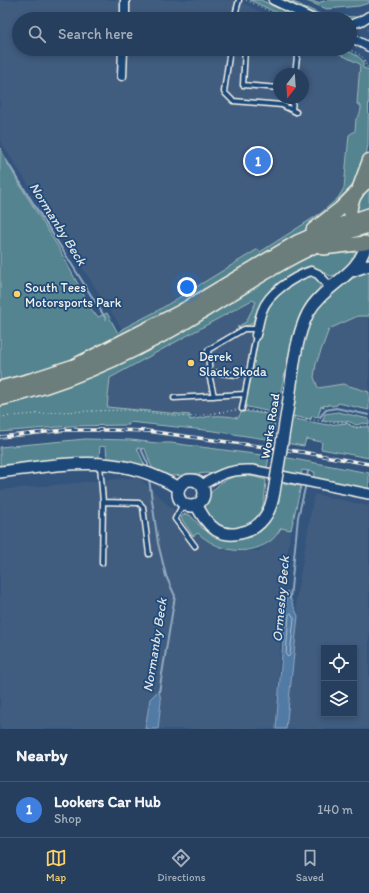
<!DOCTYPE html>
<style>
body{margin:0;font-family:Itim,sans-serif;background:#2e4664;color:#f1f3f6}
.controls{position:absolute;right:12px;bottom:12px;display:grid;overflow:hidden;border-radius:0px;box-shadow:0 2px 6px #0003}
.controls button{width:36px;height:36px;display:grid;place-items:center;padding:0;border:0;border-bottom:1px solid #425873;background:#263f5e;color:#f1f3f6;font:20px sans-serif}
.compass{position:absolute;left:273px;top:68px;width:36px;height:36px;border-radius:50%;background:#263f5e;box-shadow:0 2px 6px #0003;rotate:197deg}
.you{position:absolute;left:187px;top:287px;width:14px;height:14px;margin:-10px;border:3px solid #fff;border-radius:50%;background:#1a73e8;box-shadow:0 0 0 6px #1a73e833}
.badge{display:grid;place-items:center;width:26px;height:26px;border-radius:50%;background:#ffd166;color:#fff;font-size:13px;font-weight:700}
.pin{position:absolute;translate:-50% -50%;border:2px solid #fff;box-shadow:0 1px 4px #0006}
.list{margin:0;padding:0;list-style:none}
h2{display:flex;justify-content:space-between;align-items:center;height:52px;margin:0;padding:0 16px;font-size:17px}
h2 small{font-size:13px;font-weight:400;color:#a4afbc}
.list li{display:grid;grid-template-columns:26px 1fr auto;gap:12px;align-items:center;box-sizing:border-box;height:56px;padding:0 16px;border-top:1px solid #425873}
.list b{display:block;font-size:15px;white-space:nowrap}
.list p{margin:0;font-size:13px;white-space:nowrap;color:#a4afbc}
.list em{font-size:13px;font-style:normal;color:#a4afbc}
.icon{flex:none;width:22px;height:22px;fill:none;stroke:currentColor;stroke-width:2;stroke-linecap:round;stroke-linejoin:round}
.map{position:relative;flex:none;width:369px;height:729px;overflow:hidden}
.search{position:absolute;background:#263f5e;box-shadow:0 2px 6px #0003;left:12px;right:12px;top:12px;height:44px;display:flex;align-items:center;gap:10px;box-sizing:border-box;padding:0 14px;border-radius:22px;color:#a4afbc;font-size:15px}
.sheet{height:108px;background:#263f5e}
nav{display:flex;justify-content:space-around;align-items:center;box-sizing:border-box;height:56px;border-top:1px solid #425873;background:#263f5e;font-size:11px;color:#a4afbc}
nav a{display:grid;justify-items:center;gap:2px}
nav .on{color:#ffd166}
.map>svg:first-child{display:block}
.built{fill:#415c7f;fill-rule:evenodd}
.green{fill:#52848f;stroke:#a3babc}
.water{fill:#517aa5;stroke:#92aac0}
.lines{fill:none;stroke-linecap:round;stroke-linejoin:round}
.shore{stroke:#b3c1cd;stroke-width:1}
.stream{stroke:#92aac0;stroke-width:2}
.service-casing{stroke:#f4f1e8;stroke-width:7}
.minor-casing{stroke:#f4f1e8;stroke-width:11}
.tertiary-casing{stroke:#f4f1e8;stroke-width:12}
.secondary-casing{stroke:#f4f1e8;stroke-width:14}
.primary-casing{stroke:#f4f1e8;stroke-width:15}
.trunk-casing{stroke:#f4f1e8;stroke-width:16}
.path{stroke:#f4f1e8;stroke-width:1;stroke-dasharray:1 3;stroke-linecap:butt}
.service{stroke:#1f4a7a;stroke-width:4}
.minor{stroke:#1f4a7a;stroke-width:8}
.tertiary{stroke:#1f4a7a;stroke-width:9}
.secondary{stroke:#1f4a7a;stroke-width:11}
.primary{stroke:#6c7e7c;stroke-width:12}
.trunk{stroke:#6c7e7c;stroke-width:13}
.rail-casing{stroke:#f4f1e8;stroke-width:3.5}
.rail{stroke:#1f4a7a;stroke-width:2;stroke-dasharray:6;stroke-linecap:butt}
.secondary-bridge-casing{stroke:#f4f1e8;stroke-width:14;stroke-linecap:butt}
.secondary-bridge{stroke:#1f4a7a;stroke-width:11}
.poi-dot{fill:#ffd166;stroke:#1f4a7a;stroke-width:1.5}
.labels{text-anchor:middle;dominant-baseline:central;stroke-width:3.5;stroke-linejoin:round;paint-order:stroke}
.poi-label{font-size:13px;fill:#f4f1e8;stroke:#1f4a7a;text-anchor:start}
.street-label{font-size:13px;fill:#f4f1e8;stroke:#1f4a7a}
.water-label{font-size:14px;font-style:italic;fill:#dcdfde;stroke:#1f4a7a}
</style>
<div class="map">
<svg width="369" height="729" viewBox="0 0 369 729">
<rect width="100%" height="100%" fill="#33547d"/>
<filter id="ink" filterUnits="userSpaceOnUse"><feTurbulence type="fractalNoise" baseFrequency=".025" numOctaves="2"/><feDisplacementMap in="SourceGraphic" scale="8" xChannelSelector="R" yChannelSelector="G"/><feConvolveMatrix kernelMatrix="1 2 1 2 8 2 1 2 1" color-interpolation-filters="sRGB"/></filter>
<g filter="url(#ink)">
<path class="built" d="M0,0H236L276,19H19V49H329L360,64L357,103L361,106V112L360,116L356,119L355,131L349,135L344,188L338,198L321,213L278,241L260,252L258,249L157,311L122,329L0,141ZM279,74H303V98H279Z
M369,282V402L308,390L325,326Z
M255,294L265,306L257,329L238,422L227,418L107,407L110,378Z
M138,477L201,535L223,550L259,551L293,514L283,587L276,729H158L161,701L150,699L145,729H0V490Z
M314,494L369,506V729H286L298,616L296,600ZM324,648H354V714H324Z"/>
<path class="green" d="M250,0H261L301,19H290Z
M284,0H289L322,15L357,17L358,20L350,22V19H327Z
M304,0H311L317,3L328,0H369V3L359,6L327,9Z
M329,49C341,49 354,51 363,61V68L369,70L368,145L365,161L360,174L350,192L307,230L193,300L90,353L39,372L0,383V148L17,180L58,247L94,314H96L98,317L107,313L118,333L122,329L157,311L258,249L260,252L321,213L338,198L344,188L349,135L355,131L356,119C360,115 361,112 361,106L357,104L360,64Z
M369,189V210L357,212C358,203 362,195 369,189Z
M351,248L355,255V260L337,276L335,277L334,275L331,276C323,274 318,265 309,266C304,267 298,270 294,273C273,285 260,300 252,324L238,328L237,327L246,322L256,302L252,300L110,378L107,407L190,415V420C209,416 219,414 238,418L242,411L276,415L272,440L214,431L129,422V425L70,426L0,432V403L251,285L311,255L328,249Z
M369,270V316H358L329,329L316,364L314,377L318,388L343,384L369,392V410L338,403L337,405L332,406L328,404V406L324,405V407L321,406L318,417L312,416L311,419L290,416L306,328L316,310L324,300L352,279Z
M311,276C316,278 319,281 320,287L300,314L294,332L276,413L243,406L252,376L259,329L266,307L280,294L303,278Z
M338,412L369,419V424L364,423L356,425C346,418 334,422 322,421L325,414Z
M289,418L328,425L347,423C355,430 360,426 369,427V458L321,449L322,442L306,439L304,446L285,443Z
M85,439L131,440L157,443H171L269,456L267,469L255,466H235L209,474L208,473L171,476L151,470L152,468L145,449L137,448L146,468L107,460L106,447L100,446L99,457L97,459L0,467V447Z
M283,457L369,473V490L313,479L315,472L302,470L301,476L280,472Z
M240,475L255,477L266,480C265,491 265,505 259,514C243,537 212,530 204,505C213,487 221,480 240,475Z
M280,483L301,486L291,530L281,528C278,533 274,539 269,542C246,557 217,551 198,533L193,536L181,518L182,516L185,514L190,515L202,528L217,536L230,539L245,538L254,534Z"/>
<path class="water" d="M287,591L298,616L286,729H276Z
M159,690L161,701L158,729H145L150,699Z"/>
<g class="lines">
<path class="shore" d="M291,613L294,618L290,655L288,657L286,655L289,615Z"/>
<path class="stream" d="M6,160L106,319
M320,417L326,410L336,408L369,415
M141,449L148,464V470
M307,478L308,471
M149,479L158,543L166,576L175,596L159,692
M290,599L298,517L306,484"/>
<g class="service-casing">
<path id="service" d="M234,19L239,0
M230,49L224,92L233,101L282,105L296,112
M245,49L243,85L279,88
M295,74L298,49
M292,110L293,98
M210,372L237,375
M214,396L210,379L208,350L244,329H257
M174,398L245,394
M242,409L256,335
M100,465L103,502L102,563
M103,502L139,503L143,507L149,554
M183,504L175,519L195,546"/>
</g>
<g class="minor-casing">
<path id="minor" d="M273,0L313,19
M125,19V0
M350,25L361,21L369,16
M350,37L369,47
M122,76L123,49
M256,335C258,328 259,319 262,311C268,293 293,277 311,271L318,274L330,287"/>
</g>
<g class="tertiary-casing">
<path id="tertiary" d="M202,485C220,474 231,469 252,470L369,494"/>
</g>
<g class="secondary-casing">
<path id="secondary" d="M351,271L369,265
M289,399C293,371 295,339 308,313C323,285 360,275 366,244
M0,472C64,464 120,452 178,488
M178 493a13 13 0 1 1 26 0a13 13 0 1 1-26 0Z
M197,506C202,515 207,524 216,530C223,534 232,535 240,533C261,529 271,512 274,492"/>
</g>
<g class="primary-casing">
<path id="primary" d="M359,187L369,160
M354,230C346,211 352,192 369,181"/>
</g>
<g class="trunk-casing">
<path id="trunk" d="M313,230L340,209L356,193
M323,248L365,243
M0,388L31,380L74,366L96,355L180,312L297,242L327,229L369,215
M0,399C64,384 125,357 182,324C242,289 300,244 369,226"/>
</g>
<path class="path" d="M246,0L286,19
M365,27L369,31
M348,49C357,53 366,56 366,67H369
M247,410L277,415
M0,417L59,412L127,410L189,417L236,410
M294,417L327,422H344L357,428L365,425L369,426"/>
<use href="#service" class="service"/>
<use href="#minor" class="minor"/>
<use href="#tertiary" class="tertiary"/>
<use href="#secondary" class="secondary"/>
<use href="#primary" class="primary"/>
<use href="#trunk" class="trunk"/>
<g class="rail-casing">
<path id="rail" d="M0,437L65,430H113L147,431L302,452L369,464"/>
</g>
<use href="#rail" class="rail"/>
<g class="secondary-bridge-casing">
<path id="secondary-bridge" d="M274,492L289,399"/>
</g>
<use href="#secondary-bridge" class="secondary-bridge"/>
</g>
</g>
<g class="poi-dot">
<circle cx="17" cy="294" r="4"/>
<circle cx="191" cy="363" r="4"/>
</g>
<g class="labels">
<g class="poi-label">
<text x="25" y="287">South Tees<tspan x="25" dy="15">Motorsports Park</tspan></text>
<text x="199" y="356">Derek<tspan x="199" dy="15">Slack Skoda</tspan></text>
</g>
<g class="street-label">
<text transform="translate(270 426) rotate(-81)">Works Road</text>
</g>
<g class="water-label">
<text transform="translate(58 224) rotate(58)">Normanby Beck</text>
<text transform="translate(281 599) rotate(-85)">Ormesby Beck</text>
<text transform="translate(155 645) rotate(-81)">Normanby Beck</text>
</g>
</g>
</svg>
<div class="controls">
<button><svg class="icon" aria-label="locate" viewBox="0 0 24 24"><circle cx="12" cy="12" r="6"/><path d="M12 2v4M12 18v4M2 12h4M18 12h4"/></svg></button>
<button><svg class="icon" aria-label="layers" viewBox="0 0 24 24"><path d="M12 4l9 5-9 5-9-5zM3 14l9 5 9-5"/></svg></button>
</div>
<svg class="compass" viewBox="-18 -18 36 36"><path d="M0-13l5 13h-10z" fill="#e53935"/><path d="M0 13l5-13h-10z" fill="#a4afbc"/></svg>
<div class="you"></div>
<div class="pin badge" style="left:258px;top:161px;background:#3f7fe0">1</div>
<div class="search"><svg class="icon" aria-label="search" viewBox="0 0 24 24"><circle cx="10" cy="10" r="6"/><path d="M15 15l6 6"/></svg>Search here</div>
</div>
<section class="sheet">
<h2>Nearby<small></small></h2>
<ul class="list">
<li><span class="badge" style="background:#3f7fe0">1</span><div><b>Lookers Car Hub</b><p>Shop</p></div><em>140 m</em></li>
</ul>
</section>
<nav>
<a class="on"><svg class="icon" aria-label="map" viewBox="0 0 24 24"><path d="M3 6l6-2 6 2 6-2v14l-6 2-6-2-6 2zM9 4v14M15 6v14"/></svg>Map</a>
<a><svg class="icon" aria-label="directions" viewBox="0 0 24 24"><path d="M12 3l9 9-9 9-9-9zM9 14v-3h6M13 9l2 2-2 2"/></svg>Directions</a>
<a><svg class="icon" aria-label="saved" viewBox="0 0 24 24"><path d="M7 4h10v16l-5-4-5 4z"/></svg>Saved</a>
</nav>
